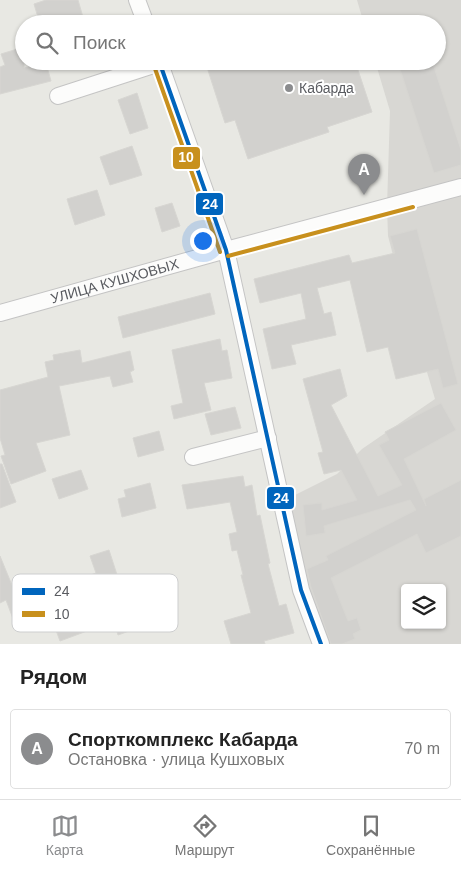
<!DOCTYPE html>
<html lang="ru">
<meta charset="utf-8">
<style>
body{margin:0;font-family:Helvetica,sans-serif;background:#f2f2f2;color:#222}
.controls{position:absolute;right:15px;bottom:15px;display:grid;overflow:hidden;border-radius:5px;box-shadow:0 1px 4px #0004}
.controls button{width:45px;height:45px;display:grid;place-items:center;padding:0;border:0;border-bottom:1px solid #e0e0e0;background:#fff;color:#222;font:25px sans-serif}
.you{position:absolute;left:202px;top:240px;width:18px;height:18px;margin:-12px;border:4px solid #fff;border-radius:50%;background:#1a73e8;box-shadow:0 0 0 8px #1a73e833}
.badge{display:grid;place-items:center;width:32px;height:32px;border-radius:50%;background:#8b8c8e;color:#fff;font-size:16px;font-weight:700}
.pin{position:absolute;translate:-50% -41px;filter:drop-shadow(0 1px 2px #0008)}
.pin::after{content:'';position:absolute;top:26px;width:18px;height:15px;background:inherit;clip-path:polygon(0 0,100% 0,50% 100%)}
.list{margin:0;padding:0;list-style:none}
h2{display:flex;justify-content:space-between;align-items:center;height:65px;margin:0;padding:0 20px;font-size:21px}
h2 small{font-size:16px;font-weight:400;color:#767676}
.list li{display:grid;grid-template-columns:32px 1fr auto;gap:15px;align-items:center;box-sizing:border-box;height:80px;margin:0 10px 10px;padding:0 10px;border:1px solid #e0e0e0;border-radius:5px}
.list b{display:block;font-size:19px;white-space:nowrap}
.list p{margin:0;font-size:16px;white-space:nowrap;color:#767676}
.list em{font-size:16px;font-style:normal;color:#767676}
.icon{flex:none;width:28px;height:28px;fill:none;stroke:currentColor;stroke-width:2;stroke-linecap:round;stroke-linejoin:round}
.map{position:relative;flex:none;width:461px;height:644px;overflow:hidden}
.search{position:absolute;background:#fff;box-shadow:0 1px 4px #0004;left:15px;right:15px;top:15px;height:55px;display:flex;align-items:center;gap:12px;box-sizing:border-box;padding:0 18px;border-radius:28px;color:#767676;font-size:19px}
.sheet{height:155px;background:#fff}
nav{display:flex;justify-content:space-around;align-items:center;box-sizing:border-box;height:70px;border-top:1px solid #e0e0e0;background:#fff;font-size:14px;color:#767676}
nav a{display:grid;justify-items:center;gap:2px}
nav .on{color:#8b8c8e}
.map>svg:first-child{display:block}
.industrial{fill:#d8d7d3;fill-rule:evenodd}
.building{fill:#d2d1ce;stroke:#d7d6d2}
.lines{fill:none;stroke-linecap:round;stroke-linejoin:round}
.minor-casing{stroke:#c4c4c4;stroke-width:18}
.minor{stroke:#fcfcfb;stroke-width:16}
.bus-1-casing{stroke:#fff;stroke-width:8}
.bus-2-casing{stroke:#fff;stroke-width:8}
.bus-1{stroke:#0065bd;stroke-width:4}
.bus-2{stroke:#c8901d;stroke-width:4}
.poi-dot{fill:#8b8c8e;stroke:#fff;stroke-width:2}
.labels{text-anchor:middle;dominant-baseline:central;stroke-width:4;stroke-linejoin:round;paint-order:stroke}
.poi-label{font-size:14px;fill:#595b60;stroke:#fff;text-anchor:start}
.street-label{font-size:14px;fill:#595b60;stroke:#fff}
.key{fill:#fff;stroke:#cdcecf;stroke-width:1}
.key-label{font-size:14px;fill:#595b60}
.line-badge{stroke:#fff;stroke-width:2}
.badge-label{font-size:14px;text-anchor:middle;font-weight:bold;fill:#fff}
</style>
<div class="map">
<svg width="461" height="644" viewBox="0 0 461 644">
<rect width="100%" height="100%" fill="#e8e8e3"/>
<path class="industrial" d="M357,0H461V644H321L281,502L337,474L362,449L435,399L399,278L388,236L387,207L390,111L375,61H437V24H364ZM405,588H442V625H405Z"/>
<path class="building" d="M46,0H78L85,24H40L34,4Z
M24,47V68L46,63L51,81L0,94V67L5,65L1,54Z
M205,61H355L372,112L327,127L329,132L248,159L235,120L225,123Z
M425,61H432L461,150V165L434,173L400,69Z
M137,93L148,128L130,134L118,100Z
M132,146L142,175L110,185L100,157Z
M97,190L105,215L75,225L67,199Z
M172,203L180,226L162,232L155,208Z
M417,229L458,384L443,388L438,369L396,379L388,347L367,352L350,280L317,288L324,314L331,312L336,335L291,345L296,364L272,369L263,329L306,319L301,293L260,303L254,279L349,255L352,263L395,253L390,236Z
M210,293L215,314L123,338L118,317Z
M220,339L222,351L227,350L232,378L204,383L211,410L174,419L171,406L183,403L172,350Z
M80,350L82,363L130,351L134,370L130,372L133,382L113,387L110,376L59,386L70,435L36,443L46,471L11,484L1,456L5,455L0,438V390L48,377L45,362L54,360L53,355Z
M340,369L347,396L331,405L378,496L402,485L379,445L389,440L385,432L441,403L456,430L404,459L426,506L424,499L461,480V536L426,553L417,534L331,578L348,621L357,618L361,630L353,634L355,639L342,644H331L311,587L307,569L328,560L326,556L416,510L410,500L324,526L325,533L306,536L303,505L322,503V510L357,500L341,470L324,474L318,453L323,452L303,379Z
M235,407L241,428L211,435L205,414Z
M159,431L164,450L138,457L133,438Z
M0,464H2L16,502L0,508Z
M81,470L88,489L59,499L52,479Z
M243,476L245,487L252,485L257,516L260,515L270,563L268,564L279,606L286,604L294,633L264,641L265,644H231L224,621L251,613L241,575H243L237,550L232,551L229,534L237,532L230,502L187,509L182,485Z
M150,483L156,508L122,517L118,499L126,497L124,490Z
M109,550L120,584L128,582L143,626L118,635L114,621L60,641L49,611L15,624L6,600L0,603V556L16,595L22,592L25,599L96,573L90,556Z"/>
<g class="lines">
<g class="minor-casing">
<g id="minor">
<path d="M137,0L146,24"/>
<path d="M159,61L226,250L301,590L321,644"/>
<path d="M58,96L160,63"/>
<path id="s1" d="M0,313L226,250L461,187"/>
<path d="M193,457L268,438"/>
</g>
</g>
<use href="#minor" class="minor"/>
<g class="bus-1-casing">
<path id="bus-1" d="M159,61L226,250L301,590L321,644"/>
</g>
<g class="bus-2-casing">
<path id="bus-2" d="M153,63L220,252
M228,256L413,207"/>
</g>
<use href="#bus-1" class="bus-1"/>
<use href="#bus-2" class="bus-2"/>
</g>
<circle class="poi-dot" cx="289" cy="88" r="5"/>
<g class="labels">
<g class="poi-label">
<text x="299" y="88">Кабарда</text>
</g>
<g class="street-label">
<text stroke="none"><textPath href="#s1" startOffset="119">УЛИЦА КУШХОВЫХ</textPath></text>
</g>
</g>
<rect x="12" y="574" width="166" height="58" rx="8" class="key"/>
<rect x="22" y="588" width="23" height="7" fill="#0065bd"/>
<rect x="22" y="611" width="23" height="6" fill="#c8901d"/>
<g class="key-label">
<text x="54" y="596">24</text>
<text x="54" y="619">10</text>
</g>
<g class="line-badge">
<rect x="172" y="146" width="29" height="24" rx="5" fill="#c8901d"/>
<rect x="195" y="192" width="29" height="24" rx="5" fill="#0065bd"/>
<rect x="266" y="486" width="29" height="24" rx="5" fill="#0065bd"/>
</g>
<g class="badge-label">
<text x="186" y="162">10</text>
<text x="210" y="209">24</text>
<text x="281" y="503">24</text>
</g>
</svg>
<div class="controls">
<button><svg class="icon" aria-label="layers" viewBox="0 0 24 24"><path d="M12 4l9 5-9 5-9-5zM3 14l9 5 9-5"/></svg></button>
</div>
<div class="you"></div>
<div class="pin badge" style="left:364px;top:195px">A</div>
<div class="search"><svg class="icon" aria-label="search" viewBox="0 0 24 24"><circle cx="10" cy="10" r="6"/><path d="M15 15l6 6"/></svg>Поиск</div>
</div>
<section class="sheet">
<h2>Рядом<small></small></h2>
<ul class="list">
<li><span class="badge">A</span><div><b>Спорткомплекс Кабарда</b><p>Остановка · улица Кушховых</p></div><em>70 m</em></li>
</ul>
</section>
<nav>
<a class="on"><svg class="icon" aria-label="map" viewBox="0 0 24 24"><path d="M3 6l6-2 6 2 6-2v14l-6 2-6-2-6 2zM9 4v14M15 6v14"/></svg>Карта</a>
<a><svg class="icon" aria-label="directions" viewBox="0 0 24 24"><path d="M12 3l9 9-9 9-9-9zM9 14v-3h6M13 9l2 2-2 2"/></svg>Маршрут</a>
<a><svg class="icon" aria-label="saved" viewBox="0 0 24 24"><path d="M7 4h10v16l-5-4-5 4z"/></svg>Сохранённые</a>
</nav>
